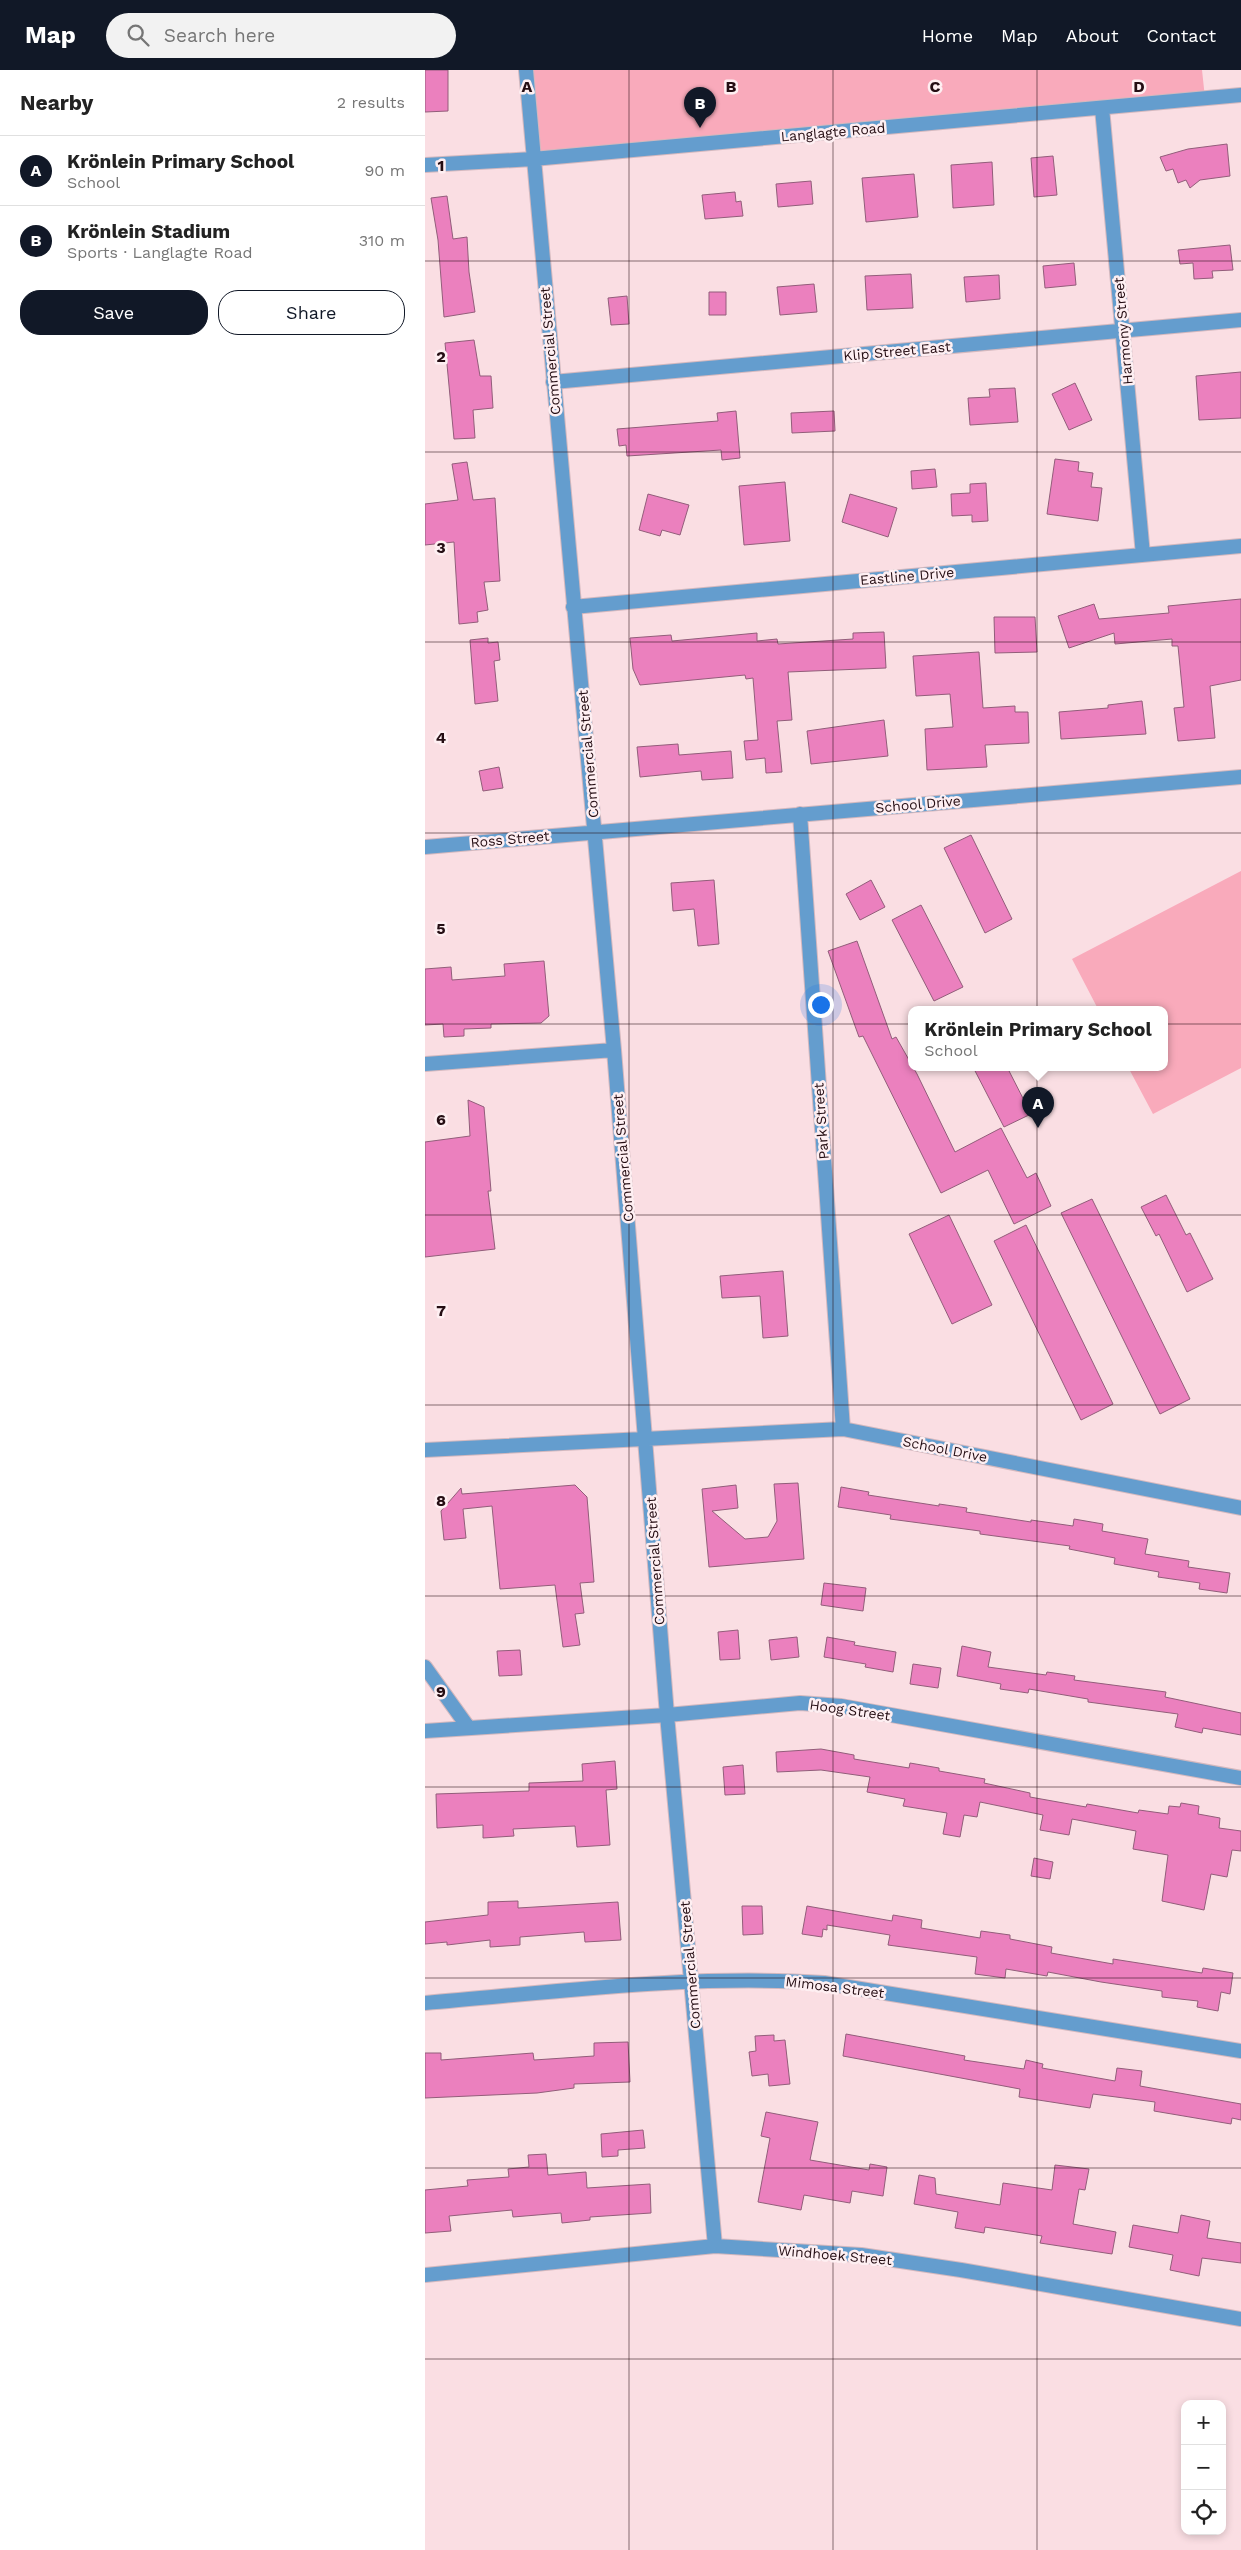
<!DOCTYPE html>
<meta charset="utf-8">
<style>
body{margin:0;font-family:"Work Sans",sans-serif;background:#f2f2f2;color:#222}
.controls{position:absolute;right:15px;bottom:15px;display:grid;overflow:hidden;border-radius:10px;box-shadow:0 2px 8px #0003}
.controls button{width:45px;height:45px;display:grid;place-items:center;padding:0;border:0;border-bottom:1px solid #e0e0e0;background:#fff;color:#222;font:25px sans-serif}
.you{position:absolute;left:395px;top:934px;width:18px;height:18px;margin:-12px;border:4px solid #fff;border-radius:50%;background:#1a73e8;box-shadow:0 0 0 8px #1a73e833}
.badge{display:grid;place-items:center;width:32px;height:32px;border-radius:50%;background:#111827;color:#fff;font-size:16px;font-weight:700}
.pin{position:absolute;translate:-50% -41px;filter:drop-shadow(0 1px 2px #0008)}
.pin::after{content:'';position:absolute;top:26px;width:18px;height:15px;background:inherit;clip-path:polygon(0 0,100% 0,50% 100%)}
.popup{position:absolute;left:483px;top:936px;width:260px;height:65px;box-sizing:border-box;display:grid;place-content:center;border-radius:10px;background:#fff;filter:drop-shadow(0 1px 4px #0005);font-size:16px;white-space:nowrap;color:#767676}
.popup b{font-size:19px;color:#222}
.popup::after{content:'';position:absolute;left:50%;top:100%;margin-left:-10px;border:10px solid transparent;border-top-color:#fff}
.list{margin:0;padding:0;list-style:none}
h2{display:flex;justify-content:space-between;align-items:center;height:65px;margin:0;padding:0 20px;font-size:21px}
h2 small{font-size:16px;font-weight:400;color:#767676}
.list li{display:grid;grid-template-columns:32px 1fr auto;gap:15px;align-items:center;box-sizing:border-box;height:70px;padding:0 20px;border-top:1px solid #e0e0e0}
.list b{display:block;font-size:19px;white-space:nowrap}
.list p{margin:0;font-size:16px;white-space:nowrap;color:#767676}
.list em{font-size:16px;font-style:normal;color:#767676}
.actions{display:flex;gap:10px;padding:15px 20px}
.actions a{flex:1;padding:11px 0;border:1px solid #111827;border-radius:20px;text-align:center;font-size:18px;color:#111827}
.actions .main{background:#111827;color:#fff}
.icon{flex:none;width:28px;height:28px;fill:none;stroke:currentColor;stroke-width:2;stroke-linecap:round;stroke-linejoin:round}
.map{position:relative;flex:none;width:816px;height:2480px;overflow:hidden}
header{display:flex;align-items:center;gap:30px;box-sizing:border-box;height:70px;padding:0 25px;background:#111827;color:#fff}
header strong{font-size:24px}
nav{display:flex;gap:28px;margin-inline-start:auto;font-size:18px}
.search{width:350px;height:45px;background:#f2f2f2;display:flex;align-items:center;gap:12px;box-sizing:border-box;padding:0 18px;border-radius:28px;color:#767676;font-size:19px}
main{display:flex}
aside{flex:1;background:#fff}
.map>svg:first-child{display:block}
.green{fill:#f9aabb}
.building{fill:#eb80be;stroke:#925d7a}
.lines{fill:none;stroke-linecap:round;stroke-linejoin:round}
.minor-casing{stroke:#d3b8be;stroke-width:16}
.minor{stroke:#649dce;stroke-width:14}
.grid{fill:none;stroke:#240d13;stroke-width:1;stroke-opacity:0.55}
.labels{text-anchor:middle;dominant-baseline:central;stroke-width:5;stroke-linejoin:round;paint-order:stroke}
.street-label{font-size:14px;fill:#240d13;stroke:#feeff2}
.grid-label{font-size:16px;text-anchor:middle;font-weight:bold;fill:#240d13;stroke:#feeff2;stroke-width:5;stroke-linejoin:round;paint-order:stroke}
</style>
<header>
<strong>Map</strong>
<div class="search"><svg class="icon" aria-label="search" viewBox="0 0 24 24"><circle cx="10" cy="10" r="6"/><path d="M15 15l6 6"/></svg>Search here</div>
<nav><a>Home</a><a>Map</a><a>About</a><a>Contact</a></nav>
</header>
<main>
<aside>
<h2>Nearby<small>2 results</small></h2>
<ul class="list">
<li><span class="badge">A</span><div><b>Krönlein Primary School</b><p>School</p></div><em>90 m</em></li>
<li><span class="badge">B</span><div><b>Krönlein Stadium</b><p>Sports · Langlagte Road</p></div><em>310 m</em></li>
</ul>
<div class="actions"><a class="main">Save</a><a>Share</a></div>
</aside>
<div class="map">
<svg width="816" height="2480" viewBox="0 0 816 2480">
<rect width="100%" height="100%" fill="#fadee3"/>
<path class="green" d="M101,0H777L780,28L108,89Z
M816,801V998L728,1044L703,997H739V939H673L647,889Z"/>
<path class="building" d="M0,0H23V41L0,42Z
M802,74L805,106L775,110L765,118L761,110L753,113L748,99L741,101L735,87L763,79Z
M628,86L632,125L609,127L606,88Z
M567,92L569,135L528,138L526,95Z
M489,104L493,147L441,152L437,108Z
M386,111L388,134L353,137L351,114Z
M310,122L311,132L316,131L318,146L280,149L277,125Z
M22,126L28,169L42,167L44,202L50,242L19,247L13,170L6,128Z
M805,175L808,200L787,201L788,208L769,209L768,193L755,194L753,180Z
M649,193L651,215L620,218L618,196Z
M486,204L488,238L442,240L440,206Z
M574,205L575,229L541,232L539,207Z
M389,214L392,242L355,245L352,217Z
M284,222H301V245H284Z
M202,226L204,254L186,255L183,228Z
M49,270L55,306H66L68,338L48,340L50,368L29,369L20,273Z
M816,302V348L774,350L771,306Z
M650,313L667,350L644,360L627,324Z
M590,318L593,352L545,355L543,328L565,327L564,319Z
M311,341L315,388L297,390L296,380L202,386L201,375L194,376L192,359L293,351L292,343Z
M409,341L410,361L367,363L366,343Z
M630,389L654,392L653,401L668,403L666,417L677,418L673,451L622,444Z
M42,392L48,430L70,428L75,511L59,512L63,540L52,542L53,552L34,554L29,472L0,475V434L33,430L27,394Z
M510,399L512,417L487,419L486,401Z
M360,412L365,471L319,475L314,416Z
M561,413L563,451L547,452V445L527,446L526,424L545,423V414Z
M223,424L264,435L255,465L237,460L235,466L214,460Z
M425,424L472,438L463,467L417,452Z
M816,529V610L785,616L790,668L753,671L749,638L759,637L753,576H747V569L690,574L689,563L644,578L633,546L669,534L674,549L744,543L743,536Z
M569,547H610L612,582L570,583Z
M459,562L461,598L363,602L367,650L352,651L357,702L341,703L340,688L321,690L319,671L333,670L328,608L321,609L320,605L215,615L208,599L205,568L246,565L247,571L332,563V571L352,569L353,574L428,569V563Z
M63,568V573L73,572L75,590L69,591L73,631L50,634L45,570Z
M554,582L558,638L590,636V642H603L604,673L560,675L562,697L502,700L500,659L528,657L525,624L491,626L488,586Z
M717,631L721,664L636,669L634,642L683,638V635Z
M459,650L463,686L386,694L382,661Z
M253,674L254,685L306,681L308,708L277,710L276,701L215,707L212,677Z
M74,697L78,718L58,721L54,701Z
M546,765L587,849L560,863L519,778Z
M289,810L294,874L273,876L269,839L248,841L246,813Z
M446,810L460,837L435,850L421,824Z
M496,835L538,917L509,931L467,850Z
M432,871L467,969L471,967L492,1004L530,1082L576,1058L602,1108L611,1103L626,1136L589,1154L563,1100L516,1123L438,966L434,967L403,881Z
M119,891L124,946L116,953L66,954V958L39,959V966L19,967L18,954L0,955V899L26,897L27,910L80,906L79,894Z
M548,997H582L606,1044L579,1057Z
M43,1030L59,1037L66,1121H63L70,1179L0,1187V1072L45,1066Z
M741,1125L761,1165L765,1163L788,1209L762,1222L734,1164L731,1166L716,1137Z
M667,1129L765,1329L735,1344L636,1143Z
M524,1145L567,1235L527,1254L484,1164Z
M601,1155L688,1334L656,1350L569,1171Z
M358,1201L363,1266L338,1268L335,1226L297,1228L295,1206Z
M373,1413L379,1489L284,1497L277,1419L311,1415L313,1438L287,1441L320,1469L343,1467L352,1451L349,1414Z
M150,1415L162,1427L169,1512L155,1513L159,1543L150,1544L155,1575L138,1577L130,1515L75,1519L67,1436L38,1439L41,1468L19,1470L16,1441L36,1418L37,1424Z
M416,1417L444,1422L443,1425L514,1436V1434L542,1438L541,1442L606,1452V1450L648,1456L649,1449L678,1454L677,1461L723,1469L720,1484L764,1491L763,1497L805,1503L802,1523L774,1519L775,1513L733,1507L734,1502L689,1494L690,1488L644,1479L645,1476L555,1464V1461L465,1449L466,1445L413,1437Z
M399,1513L441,1518L438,1541L396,1535Z
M313,1560L315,1589L295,1590L293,1562Z
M372,1567L374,1587L346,1590L344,1570Z
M402,1567L430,1572L429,1575L471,1582L468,1602L440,1597L441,1594L399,1587Z
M537,1576L566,1582L563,1597L621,1605L622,1602L650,1606L649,1610L741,1622L740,1627L816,1643V1665L778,1658L777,1663L750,1657L753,1644L663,1632V1629L604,1619L603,1623L575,1619L576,1614L532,1606Z
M95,1580L97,1605L74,1606L72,1581Z
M488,1594L516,1598L513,1618L485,1614Z
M396,1679L429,1685V1689L484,1698L485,1693L514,1698V1701L560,1709L559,1713L605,1723V1727L661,1737L662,1734L713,1743L714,1740L743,1744L744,1736L755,1737L756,1733L774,1736L773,1744L795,1748L794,1758L816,1761V1781L807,1780L802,1807L786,1804L779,1840L737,1831L743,1785L708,1779L711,1761L647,1749L644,1765L615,1760L618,1745L555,1732L552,1747L539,1745L535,1767L518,1764L522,1743L478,1736L480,1729L442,1722L445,1707L396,1700L352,1702L351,1682Z
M190,1691L192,1719L181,1720L185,1775L152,1777L150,1756L88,1759L89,1766L58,1768V1755L12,1758L11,1724L104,1721V1713L158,1711L157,1694Z
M318,1695L320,1724L300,1725L298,1697Z
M609,1788L628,1792L625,1809L606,1806Z
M93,1831V1838L193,1832L196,1870L160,1872L159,1862L95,1867V1875L65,1877V1870L22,1875V1872L0,1874V1852L63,1845V1832Z
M317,1836H337L338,1864L318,1865Z
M382,1836L467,1851L468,1845L497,1850L496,1858L555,1868L556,1861L585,1865V1869L627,1877L626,1883L688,1894V1889L777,1903L778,1898L808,1903L805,1924L796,1922L793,1941L772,1937L773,1931L737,1927V1921L676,1912L623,1902L622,1906L581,1899L580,1908L550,1904L552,1887L463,1875L465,1865L402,1855V1860L398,1859L397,1867L377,1864Z
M421,1964L540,1986L539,1990L599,1999L601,1990L618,1994L617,1998L690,2011L692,1998L717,2001L715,2016L816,2034V2050L807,2048L806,2054L729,2041L730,2032L668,2024L665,2038L594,2027L595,2019L418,1986Z
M349,1965V1971L360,1970L365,2014L344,2016L343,2004L327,2006L324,1982L331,1981L330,1966Z
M203,1972L205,2012L149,2014V2018L112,2023L0,2028V1983H16V1990L108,1983L109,1990L169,1986V1973Z
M341,2042L393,2052L385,2090L444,2100L445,2094L462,2097L458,2126L427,2121L425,2133L379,2125L376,2140L333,2132L345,2068L336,2066Z
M218,2060L220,2078L193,2080V2086L177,2087L176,2064Z
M121,2084L123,2105L161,2102L162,2118L225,2114L226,2143L165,2147V2150L137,2153L136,2143L88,2147L87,2140L24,2146L26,2161L0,2163V2120L43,2116L42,2110L84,2107L83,2099L104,2097L103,2085Z
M630,2095L664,2099L660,2120L654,2119L648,2154L691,2162L687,2184L615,2173L617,2166L560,2157L559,2163L530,2158L533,2142L489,2134L494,2105L510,2108L511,2124L575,2135L578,2113L627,2120Z
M756,2145L785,2151L782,2168L816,2173V2193L777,2188L774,2206L745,2200L748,2185L704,2177L708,2155L753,2163Z"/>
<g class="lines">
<g class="minor-casing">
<path id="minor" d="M101,0L189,980L242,1645L290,2176
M677,38L718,485
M0,95L108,89L816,25
M128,312L816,250
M148,537L816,476
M375,744L418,1359
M0,777L816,707
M0,994L189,980
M0,1380L418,1359L816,1438
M0,1597L43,1657
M0,1661L242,1645L375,1633L416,1636L816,1708
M0,1933C132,1922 267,1904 399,1913L816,1981
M0,2205L290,2176L436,2185L536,2200L816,2249"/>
</g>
<use href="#minor" class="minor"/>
</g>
<path class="grid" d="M204,0V2480M408,0V2480M612,0V2480M0,191H816M0,382H816M0,572H816M0,763H816M0,954H816M0,1145H816M0,1335H816M0,1526H816M0,1717H816M0,1908H816M0,2098H816M0,2289H816"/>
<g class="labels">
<g class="street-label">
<text transform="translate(408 62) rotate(-5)">Langlagte Road</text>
<text transform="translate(698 261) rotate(-95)">Harmony Street</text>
<text transform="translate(125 281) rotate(-95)">Commercial Street</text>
<text transform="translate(472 281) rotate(-5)">Klip Street East</text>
<text transform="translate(482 506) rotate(-5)">Eastline Drive</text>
<text transform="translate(163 684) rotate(-95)">Commercial Street</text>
<text transform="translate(493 734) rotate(-5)">School Drive</text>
<text transform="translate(85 769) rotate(-5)">Ross Street</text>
<text transform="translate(396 1051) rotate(-94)">Park Street</text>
<text transform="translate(198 1088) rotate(-95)">Commercial Street</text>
<text transform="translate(520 1379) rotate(11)">School Drive</text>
<text transform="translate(230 1491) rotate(-94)">Commercial Street</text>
<text transform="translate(425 1640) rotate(8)">Hoog Street</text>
<text transform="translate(265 1895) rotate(-95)">Commercial Street</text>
<text transform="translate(410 1917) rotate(7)">Mimosa Street</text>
<text transform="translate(410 2185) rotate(5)">Windhoek Street</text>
</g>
</g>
<g class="grid-label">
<text x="102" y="22">A</text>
<text x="306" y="22">B</text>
<text x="510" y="22">C</text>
<text x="714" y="22">D</text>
<text x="16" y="101">1</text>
<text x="16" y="292">2</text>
<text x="16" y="483">3</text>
<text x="16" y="673">4</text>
<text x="16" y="864">5</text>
<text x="16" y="1055">6</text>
<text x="16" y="1246">7</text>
<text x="16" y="1436">8</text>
<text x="16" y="1627">9</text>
</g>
</svg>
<div class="controls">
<button>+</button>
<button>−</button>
<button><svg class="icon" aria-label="locate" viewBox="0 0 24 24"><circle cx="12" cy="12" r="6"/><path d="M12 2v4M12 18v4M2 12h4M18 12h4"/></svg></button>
</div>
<div class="you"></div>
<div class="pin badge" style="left:613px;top:1058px">A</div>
<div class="popup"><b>Krönlein Primary School</b>School</div>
<div class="pin badge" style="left:275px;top:58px">B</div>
</div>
</main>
